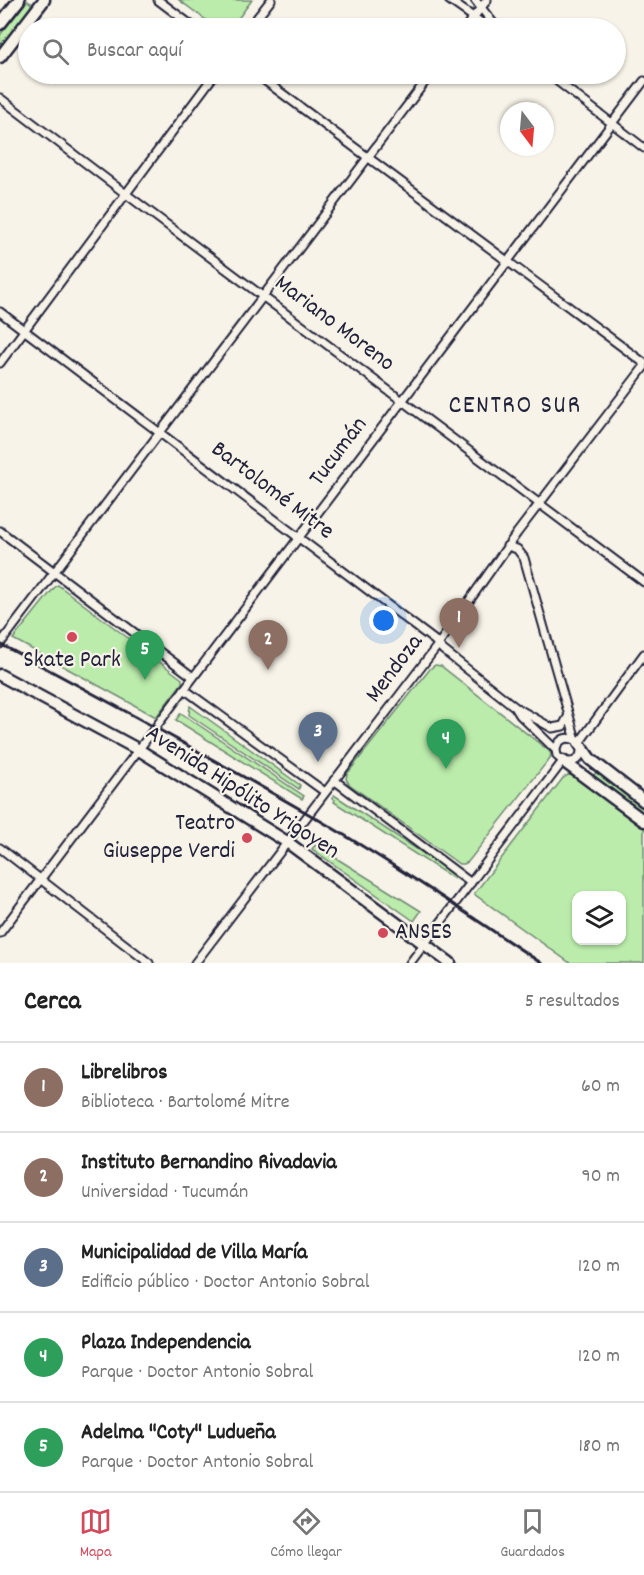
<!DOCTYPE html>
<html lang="es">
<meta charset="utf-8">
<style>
body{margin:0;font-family:Dekko,sans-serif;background:#f6f6f6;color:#222}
.controls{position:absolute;right:18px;bottom:18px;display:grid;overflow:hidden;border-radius:12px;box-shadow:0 2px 4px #0004}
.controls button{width:54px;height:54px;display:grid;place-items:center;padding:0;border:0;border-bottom:2px solid #e0e0e0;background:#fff;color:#222;font:30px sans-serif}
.compass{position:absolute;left:500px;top:102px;width:54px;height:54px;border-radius:50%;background:#fff;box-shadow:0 2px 4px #0004;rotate:164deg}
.you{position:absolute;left:384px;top:621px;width:21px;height:21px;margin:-15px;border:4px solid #fff;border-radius:50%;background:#1a73e8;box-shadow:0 0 0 9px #1a73e833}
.badge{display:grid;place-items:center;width:39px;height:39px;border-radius:50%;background:#d1495b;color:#fff;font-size:20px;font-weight:700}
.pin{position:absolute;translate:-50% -50px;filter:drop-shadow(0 2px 3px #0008)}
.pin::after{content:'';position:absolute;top:32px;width:21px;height:18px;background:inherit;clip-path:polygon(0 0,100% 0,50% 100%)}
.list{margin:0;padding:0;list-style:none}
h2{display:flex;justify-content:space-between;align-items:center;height:78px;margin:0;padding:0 24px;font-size:26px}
h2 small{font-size:20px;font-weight:400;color:#767676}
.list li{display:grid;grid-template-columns:39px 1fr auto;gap:18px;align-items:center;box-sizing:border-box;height:90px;padding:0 24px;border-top:2px solid #e0e0e0}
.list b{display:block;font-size:22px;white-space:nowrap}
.list p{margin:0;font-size:20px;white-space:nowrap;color:#767676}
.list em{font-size:20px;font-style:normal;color:#767676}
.icon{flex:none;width:33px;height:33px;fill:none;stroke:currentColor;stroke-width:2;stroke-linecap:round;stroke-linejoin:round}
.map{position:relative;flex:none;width:644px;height:963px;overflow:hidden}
.search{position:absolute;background:#fff;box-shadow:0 2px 4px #0004;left:18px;right:18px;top:18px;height:66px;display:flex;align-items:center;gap:15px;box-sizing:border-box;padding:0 21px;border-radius:33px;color:#767676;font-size:22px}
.sheet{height:528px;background:#fff}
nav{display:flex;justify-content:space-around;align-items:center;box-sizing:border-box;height:84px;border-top:2px solid #e0e0e0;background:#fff;font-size:16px;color:#767676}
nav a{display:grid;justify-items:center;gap:3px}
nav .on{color:#d1495b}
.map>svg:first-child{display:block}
.green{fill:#bbecab;stroke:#6e8773;stroke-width:1.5;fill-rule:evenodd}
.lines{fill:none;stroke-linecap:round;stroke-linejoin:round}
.street-casing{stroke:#22223b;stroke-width:11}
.secondary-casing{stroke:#22223b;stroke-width:15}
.street{stroke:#f7f3e8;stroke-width:7}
.secondary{stroke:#f7f3e8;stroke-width:10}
.rail{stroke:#22223b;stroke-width:3}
.poi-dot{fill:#d1495b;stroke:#f7f3e8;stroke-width:2}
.labels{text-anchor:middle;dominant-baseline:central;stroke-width:4.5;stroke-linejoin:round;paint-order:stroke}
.street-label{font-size:24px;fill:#22223b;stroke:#f7f3e8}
.poi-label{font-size:24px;fill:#22223b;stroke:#f7f3e8}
.neighbourhood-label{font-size:26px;letter-spacing:1.5px;fill:#22223b;stroke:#f7f3e8}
</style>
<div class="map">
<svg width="644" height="963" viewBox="0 0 644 963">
<rect width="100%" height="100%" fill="#f7f3e8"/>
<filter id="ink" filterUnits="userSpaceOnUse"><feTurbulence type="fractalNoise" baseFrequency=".0167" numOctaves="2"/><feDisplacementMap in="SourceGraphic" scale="12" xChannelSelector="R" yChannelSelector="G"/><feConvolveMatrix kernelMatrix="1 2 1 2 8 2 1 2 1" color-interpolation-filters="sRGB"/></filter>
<g filter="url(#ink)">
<path class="green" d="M179,0H252L231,28H217Z
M27,1L31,3V7L0,48V35Z
M58,585L182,679V683L156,717L13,639L54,588Z
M435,665L441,666L549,751L551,754L550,758L468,862L464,864H459L349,784L346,779L347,774L430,669Z
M190,706L300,785L299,789L189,715Z
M181,713L304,796L302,799L176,720Z
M597,771L644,807V815L593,776Z
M568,775L577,776L644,827V963H570L474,894L563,778ZM576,896H622V940H576Z
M334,795L461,878L460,881L455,877L454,879L334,802L335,800L332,798Z
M315,845L421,911L414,921L312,849Z"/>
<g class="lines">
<g class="street-casing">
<path id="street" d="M158,0L195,28
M449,0L489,28
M475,0L497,28
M249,28L271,0
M465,28L487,0
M256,74L644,363
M548,74L644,148
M0,98L126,194L644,582
M0,312L434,640L443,650L515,707L520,715L556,750L557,756L563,761
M0,363L215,74
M0,531L193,677
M507,546L517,549L524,558L576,740
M0,644L431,74
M184,689L325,792
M515,707L552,728L563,726L568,717
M556,750C558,739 567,735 577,741
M334,780L471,883
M0,848L149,963
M0,933L644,81
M195,963L438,645L517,533L644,367
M410,963L563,761C576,765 585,756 579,743L644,654"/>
</g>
<g class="secondary-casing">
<path id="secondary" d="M0,24L19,0
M0,57L44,0
M0,675L139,750L287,842L450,963
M579,743L590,759L644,801
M563,761L644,821"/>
</g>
<use href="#street" class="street"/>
<use href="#secondary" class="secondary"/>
<path class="rail" d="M0,644C103,698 206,755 307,813C387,859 464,912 541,963"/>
</g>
</g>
<g class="poi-dot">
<circle cx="72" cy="637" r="6"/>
<circle cx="247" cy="838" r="6"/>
<circle cx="383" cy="933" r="6"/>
</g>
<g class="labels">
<g class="street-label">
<text transform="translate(334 324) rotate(37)">Mariano Moreno</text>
<text transform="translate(339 452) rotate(-53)">Tucumán</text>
<text transform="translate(272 491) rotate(37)">Bartolomé Mitre</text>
<text transform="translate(395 669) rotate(-53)">Mendoza</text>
<text transform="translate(242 793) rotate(33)">Avenida Hipólito Yrigoyen</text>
</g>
<g class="poi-label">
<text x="72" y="661">Skate Park</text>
<text x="235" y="824" text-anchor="end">Teatro<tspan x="235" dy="28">Giuseppe Verdi</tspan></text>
<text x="395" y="933" text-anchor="start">ANSES</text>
</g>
<g class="neighbourhood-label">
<text x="515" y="406">CENTRO SUR</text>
</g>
</g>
</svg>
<div class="controls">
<button><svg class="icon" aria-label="layers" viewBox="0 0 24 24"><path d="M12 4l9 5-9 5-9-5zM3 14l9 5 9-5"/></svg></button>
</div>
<svg class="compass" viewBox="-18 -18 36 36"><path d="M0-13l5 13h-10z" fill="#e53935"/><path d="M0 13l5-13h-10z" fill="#767676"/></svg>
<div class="you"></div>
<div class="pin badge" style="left:459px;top:648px;background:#8d6e63">1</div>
<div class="pin badge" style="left:268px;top:670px;background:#8d6e63">2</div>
<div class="pin badge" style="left:318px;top:762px;background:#5c6f8a">3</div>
<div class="pin badge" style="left:446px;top:769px;background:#2e9e5b">4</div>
<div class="pin badge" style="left:145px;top:680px;background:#2e9e5b">5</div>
<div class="search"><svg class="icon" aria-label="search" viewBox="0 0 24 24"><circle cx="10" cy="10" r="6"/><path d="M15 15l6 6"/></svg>Buscar aquí</div>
</div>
<section class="sheet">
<h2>Cerca<small>5 resultados</small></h2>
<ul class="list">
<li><span class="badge" style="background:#8d6e63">1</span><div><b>Librelibros</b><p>Biblioteca · Bartolomé Mitre</p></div><em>60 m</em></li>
<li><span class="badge" style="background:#8d6e63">2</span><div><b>Instituto Bernandino Rivadavia</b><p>Universidad · Tucumán</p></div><em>90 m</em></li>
<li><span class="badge" style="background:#5c6f8a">3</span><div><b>Municipalidad de Villa María</b><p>Edificio público · Doctor Antonio Sobral</p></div><em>120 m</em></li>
<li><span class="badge" style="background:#2e9e5b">4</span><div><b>Plaza Independencia</b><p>Parque · Doctor Antonio Sobral</p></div><em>120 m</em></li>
<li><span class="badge" style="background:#2e9e5b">5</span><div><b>Adelma &quot;Coty&quot; Ludueña</b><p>Parque · Doctor Antonio Sobral</p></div><em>180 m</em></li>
</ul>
</section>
<nav>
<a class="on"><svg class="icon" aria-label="map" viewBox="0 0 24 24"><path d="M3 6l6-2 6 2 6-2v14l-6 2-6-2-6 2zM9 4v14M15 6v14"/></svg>Mapa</a>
<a><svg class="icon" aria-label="directions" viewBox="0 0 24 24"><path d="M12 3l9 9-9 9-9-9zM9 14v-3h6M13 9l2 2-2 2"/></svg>Cómo llegar</a>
<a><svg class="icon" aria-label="saved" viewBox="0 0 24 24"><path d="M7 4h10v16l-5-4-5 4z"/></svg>Guardados</a>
</nav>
